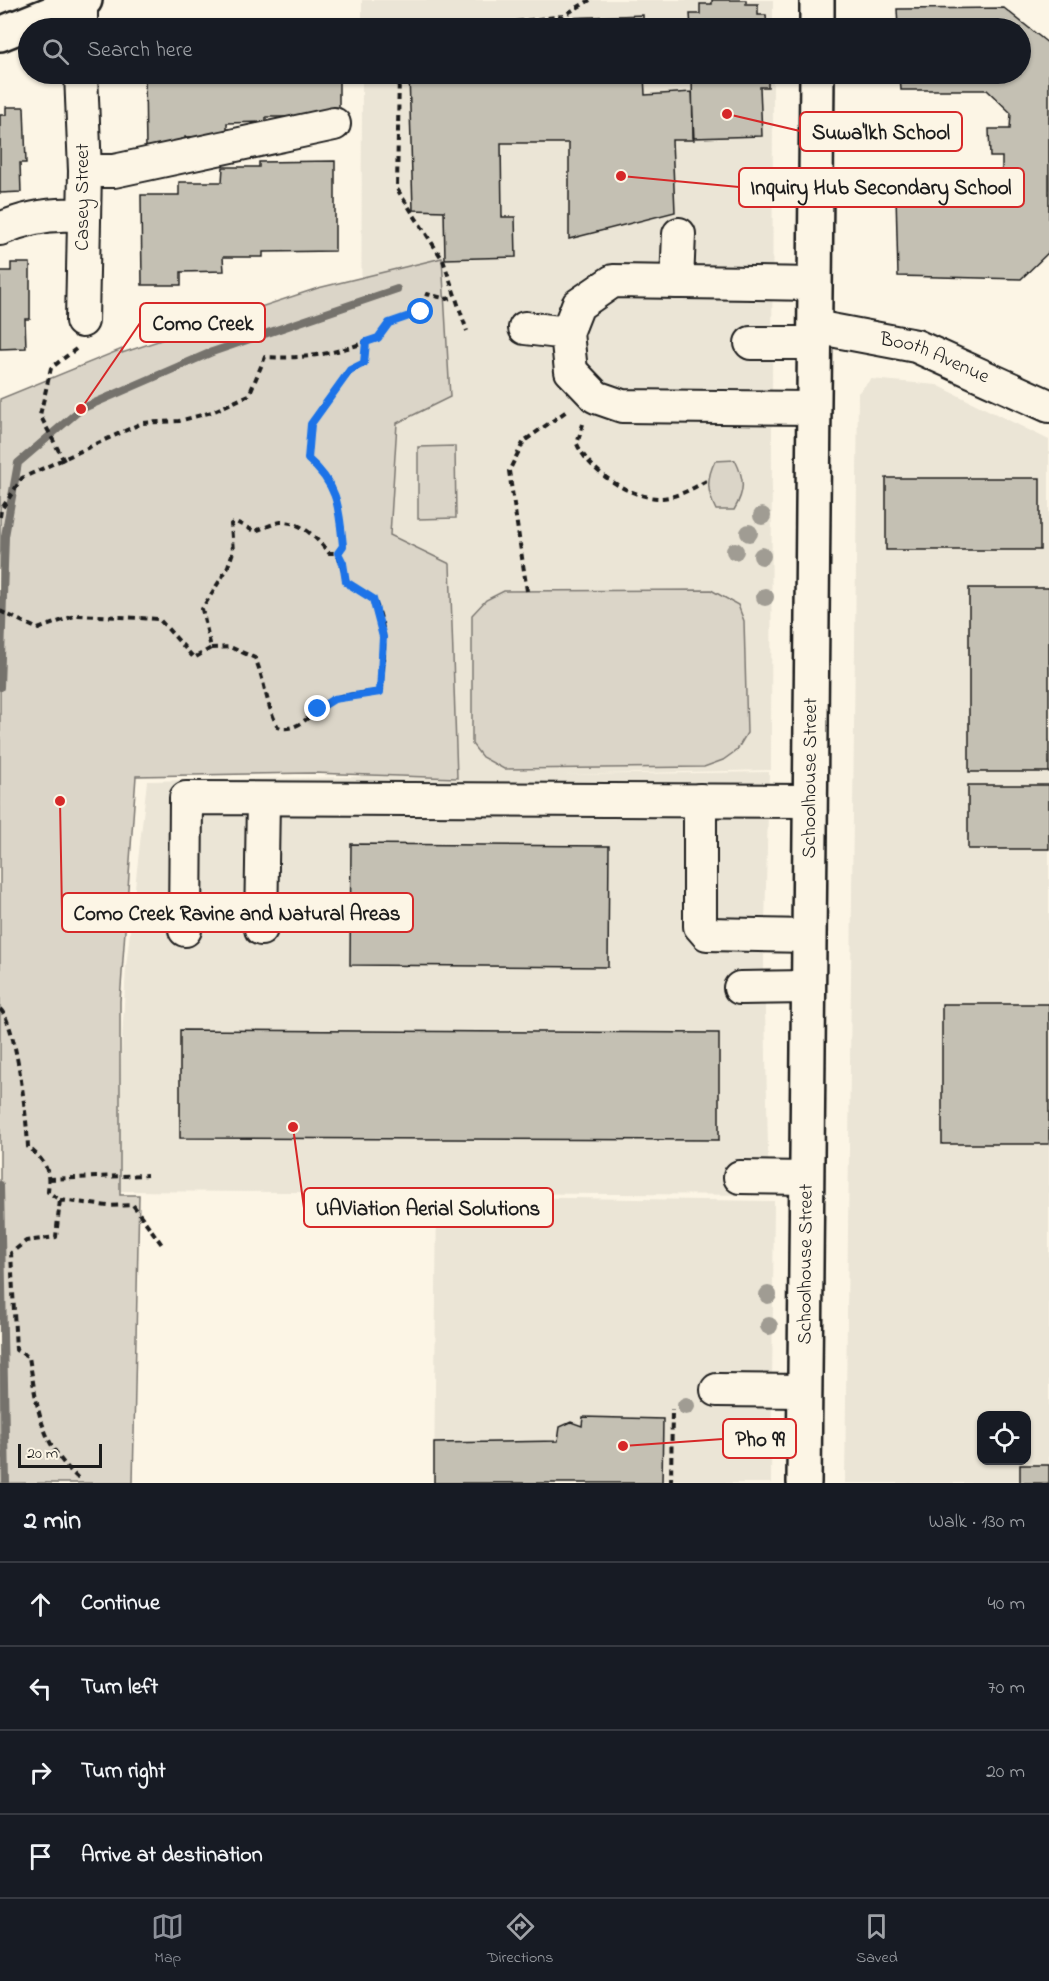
<!DOCTYPE html>
<meta charset="utf-8">
<style>
body{margin:0;font-family:"Indie Flower",sans-serif;background:#20242c;color:#f1f3f6}
.controls{position:absolute;right:18px;bottom:18px;display:grid;overflow:hidden;border-radius:12px;box-shadow:0 2px 4px #0004}
.controls button{width:54px;height:54px;display:grid;place-items:center;padding:0;border:0;border-bottom:2px solid #363941;background:#171b24;color:#f1f3f6;font:30px sans-serif}
.scale{position:absolute;left:18px;bottom:15px;width:84px;box-sizing:border-box;padding-left:6px;border:3px solid #1c1c1c;border-top:0;font-size:16px;line-height:21px;white-space:nowrap;color:#1c1c1c;-webkit-text-stroke:4px #fcf5e5;paint-order:stroke}
.stop{position:absolute;width:18px;height:18px;margin:-14px;border:4px solid #1a73e8;border-radius:50%;background:#fff}
.stop.end{background:#1a73e8;border-color:#fff;box-shadow:0 2px 6px #0008}
.list{margin:0;padding:0;list-style:none}
h2{display:flex;justify-content:space-between;align-items:center;height:78px;margin:0;padding:0 24px;font-size:26px}
h2 small{font-size:20px;font-weight:400;color:#9ea1a6}
.list li{display:grid;grid-template-columns:39px 1fr auto;gap:18px;align-items:center;box-sizing:border-box;height:84px;padding:0 24px;border-top:2px solid #363941}
.list b{display:block;font-size:22px;white-space:nowrap}
.list em{font-size:20px;font-style:normal;color:#9ea1a6}
.icon{flex:none;width:33px;height:33px;fill:none;stroke:currentColor;stroke-width:2;stroke-linecap:round;stroke-linejoin:round}
.map{position:relative;flex:none;width:1049px;height:1483px;overflow:hidden}
.search{position:absolute;background:#171b24;box-shadow:0 2px 4px #0004;left:18px;right:18px;top:18px;height:66px;display:flex;align-items:center;gap:15px;box-sizing:border-box;padding:0 21px;border-radius:33px;color:#9ea1a6;font-size:22px}
.sheet{height:414px;background:#171b24}
nav{display:flex;justify-content:space-around;align-items:center;box-sizing:border-box;height:84px;border-top:2px solid #363941;background:#171b24;font-size:16px;color:#9ea1a6}
nav a{display:grid;justify-items:center;gap:3px}
nav .on{color:#8c9099}
.map>svg:first-child{display:block}
.built{fill:#ebe5d6;fill-rule:evenodd}
.green{fill:#dbd5c8;stroke:#7c7872;stroke-width:1.5}
.lines{fill:none;stroke-linecap:round;stroke-linejoin:round}
.stream{stroke:#75726c;stroke-width:8}
.building{fill:#c4c0b3;stroke:#1c1c1c;stroke-width:1.5}
.minor-casing{stroke:#1c1c1c;stroke-width:36}
.major-casing{stroke:#1c1c1c;stroke-width:38}
.path{stroke:#1c1c1c;stroke-width:4;stroke-dasharray:6 4.5;stroke-linecap:butt}
.minor{stroke:#fcf5e5;stroke-width:32}
.major{stroke:#fcf5e5;stroke-width:33}
.tree{fill:#a09c93}
.route{stroke:#1a73e8;stroke-width:8}
.labels{text-anchor:middle;dominant-baseline:central;stroke-width:5;stroke-linejoin:round;paint-order:stroke}
.street-label{font-size:20px;fill:#1c1c1c;stroke:#fcf5e5}
.leader{fill:none;stroke:#d62828;stroke-width:2}
.callout-dot{fill:#d62828;stroke:#fcf5e5;stroke-width:2}
.callout{fill:#fcf5e5;stroke:#d62828;stroke-width:2}
.callout-label{font-size:21px;text-anchor:middle;font-weight:bold;fill:#1c1c1c}
</style>
<div class="map">
<svg width="1049" height="1483" viewBox="0 0 1049 1483">
<rect width="100%" height="100%" fill="#fcf5e5"/>
<filter id="ink" filterUnits="userSpaceOnUse"><feTurbulence type="fractalNoise" baseFrequency=".0167" numOctaves="2"/><feDisplacementMap in="SourceGraphic" scale="12" xChannelSelector="R" yChannelSelector="G"/><feConvolveMatrix kernelMatrix="1 2 1 2 8 2 1 2 1" color-interpolation-filters="sRGB"/></filter>
<g filter="url(#ink)">
<path class="built" d="M362,0H773V28H362Z
M362,74H773L771,770L559,775L769,772L764,962L769,1195L114,1191L126,967L147,781L360,777Z
M871,379L937,385L1049,440V1483H845L858,393ZM982,1416H1026V1460H982Z
M437,1196L774,1201L771,1483H434Z"/>
<path class="green" d="M442,258L450,397L397,423L390,535L450,564L457,778L313,773L136,776L120,1001V1195H139L133,1483H0V399L122,349V353L318,288Z
M455,446L456,518L418,519V447Z
M735,460C745,480 745,491 734,510H716C707,492 706,479 715,461Z
M711,590L738,605L744,621L747,733L737,750L723,760L704,767L504,769L482,757L472,744V615L486,600L504,591Z"/>
<g class="lines">
<path class="stream" d="M0,687L5,536L18,463L81,409L212,352L397,289
M0,1185L6,1483"/>
</g>
<path class="building" d="M712,0H746V4H758V15H766L767,28H691L690,14H700V4H712Z
M1004,8L1049,44V252L1021,279L898,276L896,195L979,196L1002,174V157H990L989,129H1010L1011,113L987,90H901L900,74H1020V28H898L897,9Z
M643,15V28H565V18Z
M339,27V28H263Z
M145,74H339V117H266V122L227,123V136L185,137V151H146Z
M409,74H644L645,95L692,92L694,140H672L675,212L569,239V143H501L502,217H515L516,257L445,259L444,211L413,210Z
M692,74H768V87H760L762,136L693,138Z
M6,107H24L26,163H20L21,192L0,193V115H6Z
M335,161V251L263,252V257H223L224,271L181,272V285H142L141,195H179V182H222L223,167H259V162Z
M11,263H30V319H25L26,348L0,349V271H11Z
M886,478H1040V550H886Z
M969,588H1049V772H969Z
M968,785H1049V849H968Z
M351,844L609,846L608,967L350,965Z
M942,1004H1049V1144H942Z
M180,1030L719,1033V1140L180,1138Z
M583,1417L663,1419L662,1483H434V1443L558,1441L560,1427L571,1422L582,1426Z
M1020,1465H1049V1483H1020Z"/>
<g class="lines">
<g class="minor-casing">
<g id="minor">
<path d="M81,28V0"/>
<path d="M81,74L85,171L82,321"/>
<path d="M85,171H114L334,124"/>
<path d="M0,229C28,217 54,212 84,216"/>
<path d="M677,282L679,234"/>
<path id="s1" d="M815,327L916,346L1049,406"/>
<path d="M525,328L567,333"/>
<path d="M751,343H814"/>
<path d="M814,408L622,406L596,397L571,371L567,333L578,305L613,281L815,284"/>
<path d="M700,800V926L707,934L809,936"/>
<path d="M261,929L263,799"/>
<path d="M185,930L186,798L810,801"/>
<path d="M740,988L809,987"/>
<path d="M740,1177L807,1178"/>
<path d="M717,1390L805,1391"/>
</g>
</g>
<g class="major-casing">
<g id="major">
<path d="M817,28V0"/>
<path d="M0,34L85,0"/>
<path id="s2" d="M804,1483L817,74"/>
</g>
</g>
<path class="path" d="M486,28L491,25L563,16L590,0
M399,74L397,189L443,260L467,331
M583,424L577,444C589,471 629,498 660,498C676,498 694,488 708,480
M64,461L40,415L51,368L76,349
M0,517L1,510L22,478L142,423L179,421L212,412L249,395L265,357C302,359 330,355 366,342
M527,591L509,471L524,441L568,410
M0,611L38,629L77,615L159,619L194,658L211,648L202,609L227,569L233,552L231,524L236,522L254,531C263,529 273,523 281,522C302,521 317,539 329,553H338L343,546C339,508 339,486 308,459L311,424L350,370L364,363L366,342L378,338L389,323L421,312L427,294L447,299L454,297
M211,648L230,647L255,658C265,681 266,705 278,727C301,734 314,707 334,699C347,693 365,695 380,691C383,664 389,626 374,601C369,593 354,590 347,582L338,553
M0,1009C17,1025 27,1121 28,1147C46,1162 50,1169 48,1192L60,1200L56,1237L26,1241L11,1253L16,1350L29,1357C37,1405 39,1442 77,1477L76,1483
M49,1179L147,1175
M60,1200L108,1206L133,1205L163,1246
M671,1483L672,1409"/>
<use href="#minor" class="minor"/>
<use href="#major" class="major"/>
</g>
<g class="tree">
<circle cx="762" cy="516" r="9"/>
<circle cx="749" cy="533" r="9"/>
<circle cx="735" cy="551" r="9"/>
<circle cx="762" cy="556" r="9"/>
<circle cx="765" cy="597" r="9"/>
<circle cx="768" cy="1295" r="9"/>
<circle cx="769" cy="1326" r="9"/>
<circle cx="686" cy="1406" r="9"/>
<circle cx="770" cy="1428" r="9"/>
</g>
</g>
<g class="lines" filter="url(#ink)">
<path class="route" d="M318,709L334,699L380,692L383,637L373,599L346,582L343,563L338,553L343,546C339,508 339,486 308,459L311,424L350,370L364,363L366,342L378,338L389,323L421,312"/>
</g>
<g class="labels">
<g class="street-label">
<text transform="translate(83 197) rotate(-90)">Casey Street</text>
<text stroke="none"><textPath href="#s1" startOffset="124">Booth Avenue</textPath></text>
<text stroke="none"><textPath href="#s2" startOffset="705">Schoolhouse Street</textPath></text>
<text stroke="none"><textPath href="#s2" startOffset="219">Schoolhouse Street</textPath></text>
</g>
</g>
<path class="leader" d="M727 114L800 131M621 176L739 187M81 409L140 323M60 801L62 912M293 1127L304 1208M623 1446L723 1439"/>
<g class="callout-dot">
<circle cx="727" cy="114" r="6"/>
<circle cx="621" cy="176" r="6"/>
<circle cx="81" cy="409" r="6"/>
<circle cx="60" cy="801" r="6"/>
<circle cx="293" cy="1127" r="6"/>
<circle cx="623" cy="1446" r="6"/>
</g>
<g class="callout">
<rect x="800" y="112" width="162" height="39" rx="6"/>
<rect x="739" y="168" width="285" height="39" rx="6"/>
<rect x="140" y="303" width="125" height="39" rx="6"/>
<rect x="62" y="893" width="351" height="39" rx="6"/>
<rect x="304" y="1188" width="249" height="39" rx="6"/>
<rect x="723" y="1419" width="73" height="39" rx="6"/>
</g>
<g class="callout-label">
<text x="881" y="139">Suwa'lkh School</text>
<text x="881" y="194">Inquiry Hub Secondary School</text>
<text x="203" y="330">Como Creek</text>
<text x="237" y="920">Como Creek Ravine and Natural Areas</text>
<text x="428" y="1215">UAViation Aerial Solutions</text>
<text x="760" y="1446">Pho 99</text>
</g>
</svg>
<div class="controls">
<button><svg class="icon" aria-label="locate" viewBox="0 0 24 24"><circle cx="12" cy="12" r="6"/><path d="M12 2v4M12 18v4M2 12h4M18 12h4"/></svg></button>
</div>
<div class="scale">20 m</div>
<div class="stop" style="left:421px;top:312px"></div>
<div class="stop end" style="left:318px;top:709px"></div>
<div class="search"><svg class="icon" aria-label="search" viewBox="0 0 24 24"><circle cx="10" cy="10" r="6"/><path d="M15 15l6 6"/></svg>Search here</div>
</div>
<section class="sheet">
<h2>2 min<small>Walk · 130 m</small></h2>
<ul class="list">
<li><svg class="icon" aria-label="ahead" viewBox="0 0 24 24"><path d="M12 20V5M6 11l6-6 6 6"/></svg><div><b>Continue</b></div><em>40 m</em></li>
<li><svg class="icon" aria-label="left" viewBox="0 0 24 24"><path d="M17 20v-9H6M10 6l-5 5 5 5"/></svg><div><b>Turn left</b></div><em>70 m</em></li>
<li><svg class="icon" aria-label="right" viewBox="0 0 24 24"><path d="M7 20v-9h11M14 6l5 5-5 5"/></svg><div><b>Turn right</b></div><em>20 m</em></li>
<li><svg class="icon" aria-label="arrive" viewBox="0 0 24 24"><path d="M6 21V4h12l-3 4 3 4H6"/></svg><div><b>Arrive at destination</b></div></li>
</ul>
</section>
<nav>
<a class="on"><svg class="icon" aria-label="map" viewBox="0 0 24 24"><path d="M3 6l6-2 6 2 6-2v14l-6 2-6-2-6 2zM9 4v14M15 6v14"/></svg>Map</a>
<a><svg class="icon" aria-label="directions" viewBox="0 0 24 24"><path d="M12 3l9 9-9 9-9-9zM9 14v-3h6M13 9l2 2-2 2"/></svg>Directions</a>
<a><svg class="icon" aria-label="saved" viewBox="0 0 24 24"><path d="M7 4h10v16l-5-4-5 4z"/></svg>Saved</a>
</nav>
